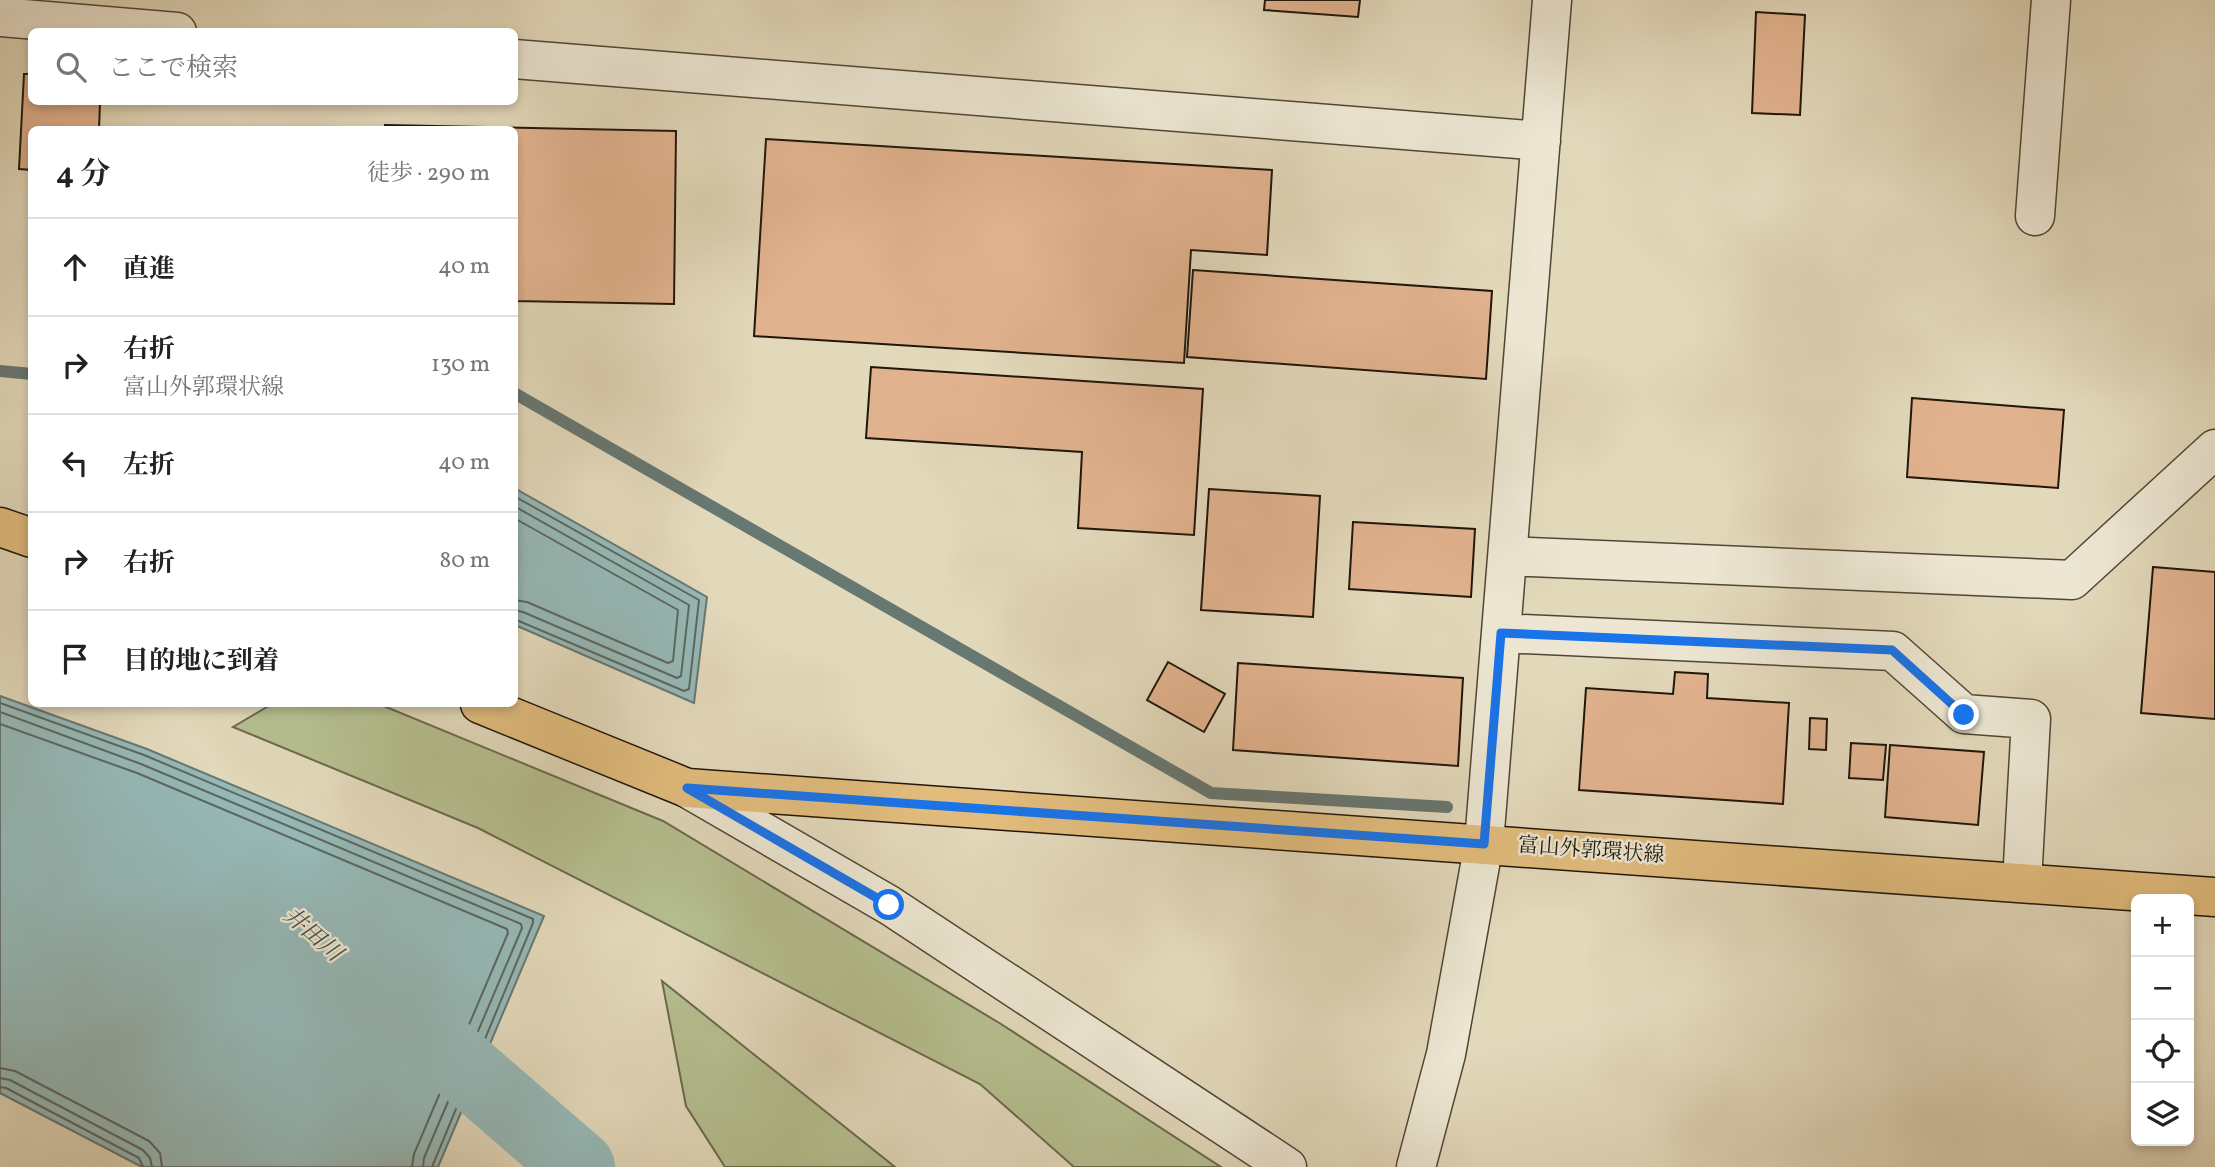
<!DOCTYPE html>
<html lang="ja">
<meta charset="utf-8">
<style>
body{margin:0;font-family:Vollkorn,"Noto Serif JP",serif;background:#f6f6f6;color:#222}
.controls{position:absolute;right:21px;bottom:21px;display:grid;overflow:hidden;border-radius:10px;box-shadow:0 4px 10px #0003}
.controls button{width:63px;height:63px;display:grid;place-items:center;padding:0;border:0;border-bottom:2px solid #e0e0e0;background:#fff;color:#222;font:35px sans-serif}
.stop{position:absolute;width:21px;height:21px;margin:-16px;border:5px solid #1a73e8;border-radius:50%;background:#fff}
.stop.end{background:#1a73e8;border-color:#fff;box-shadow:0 2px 7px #0008}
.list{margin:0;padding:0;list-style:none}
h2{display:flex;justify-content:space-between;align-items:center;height:91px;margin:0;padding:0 28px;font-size:30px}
h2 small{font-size:23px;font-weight:400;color:#767676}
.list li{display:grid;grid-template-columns:46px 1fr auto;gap:21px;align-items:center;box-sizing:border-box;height:98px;padding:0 28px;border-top:2px solid #e0e0e0}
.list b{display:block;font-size:26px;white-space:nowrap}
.list p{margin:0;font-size:23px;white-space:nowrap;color:#767676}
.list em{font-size:23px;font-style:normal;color:#767676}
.icon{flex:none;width:38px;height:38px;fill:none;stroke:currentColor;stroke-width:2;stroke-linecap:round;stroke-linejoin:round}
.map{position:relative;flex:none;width:2215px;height:1167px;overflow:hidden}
.search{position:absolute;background:#fff;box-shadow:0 4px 10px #0003;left:28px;top:28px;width:490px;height:77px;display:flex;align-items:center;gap:18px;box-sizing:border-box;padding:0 24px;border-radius:10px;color:#767676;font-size:26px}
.panel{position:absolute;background:#fff;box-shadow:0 4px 10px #0003;left:28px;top:126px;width:490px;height:581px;border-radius:10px}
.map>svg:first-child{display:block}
.green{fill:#b5be8f;stroke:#6a6a4c;stroke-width:2}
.water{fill:#96b8b6;stroke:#677771;stroke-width:2}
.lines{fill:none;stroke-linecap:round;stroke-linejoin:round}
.shore{stroke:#5b6760;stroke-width:2}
.stream{stroke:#677771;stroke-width:12}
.river{stroke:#96b8b6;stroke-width:72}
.building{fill:#e1b28e;stroke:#20160a;stroke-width:2}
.minor-casing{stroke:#504636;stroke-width:41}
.major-casing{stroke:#20160a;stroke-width:41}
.minor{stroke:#ece6d2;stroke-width:38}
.major{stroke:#e1bc7d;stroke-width:38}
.route{stroke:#1a73e8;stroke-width:9}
.labels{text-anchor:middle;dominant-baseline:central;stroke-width:5;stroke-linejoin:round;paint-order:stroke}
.street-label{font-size:21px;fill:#20160a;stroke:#ece6d2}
.water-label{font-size:23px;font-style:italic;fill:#494f46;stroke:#ece6d2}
</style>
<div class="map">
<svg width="2215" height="1167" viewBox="0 0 2215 1167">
<rect width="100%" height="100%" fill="#e2d8ba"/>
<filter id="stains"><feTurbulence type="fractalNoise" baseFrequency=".00286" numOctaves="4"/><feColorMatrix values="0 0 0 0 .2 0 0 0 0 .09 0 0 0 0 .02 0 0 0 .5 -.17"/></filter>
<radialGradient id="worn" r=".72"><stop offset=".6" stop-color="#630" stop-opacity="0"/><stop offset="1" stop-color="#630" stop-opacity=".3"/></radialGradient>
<path class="green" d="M272,704H379L663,821L1001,1024L1221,1167H1074L980,1084L478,828L233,727Z
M662,981L895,1167H725L686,1106Z"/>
<path class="water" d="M516,489L707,597L694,703L515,625Z
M0,696L147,749L544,916L438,1167H142L0,1093Z"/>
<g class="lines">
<path class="shore" d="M514,496L699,600L689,689L684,691L514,619
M514,506L689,605L681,676L677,678L523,612L514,610
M514,518L678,610L673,661L668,663L527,602L514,600
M0,703L144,755L533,919V923L432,1167
M0,712L141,764L521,924L522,928L424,1158L423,1167
M0,724L137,773L507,929L508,933L414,1154L412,1167
M0,1068L15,1071L149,1141L160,1153L162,1167
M0,1078L10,1080L143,1150L150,1158L152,1167
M0,1087L6,1088L139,1158L143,1167"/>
<path class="stream" d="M0,371L32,374
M514,393L1211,793L1447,807"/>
<path class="river" d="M400,1012L579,1167"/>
</g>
<path class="building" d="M1265,0H1360L1358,17L1264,10Z
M1756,12L1805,15L1800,115L1752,113Z
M24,74H32V102H100L99,130H32V170L19,169Z
M385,125L676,131L674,304L514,301V130H385Z
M766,139L1272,170L1267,255L1191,250L1184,363L754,336Z
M1193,270L1492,291L1486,379L1187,357Z
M871,367L1203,389L1194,535L1078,528L1082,452L866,438Z
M1912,398L2064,410L2058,488L1907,477Z
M1209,489L1320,496L1313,617L1201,610Z
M1353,522L1475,529L1471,597L1349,589Z
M2153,567L2215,572V719L2141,713Z
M1168,662L1225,694L1204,732L1147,700Z
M1238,663L1463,678L1458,766L1233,750Z
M1675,672L1708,674L1707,698L1789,703L1783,804L1579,790L1586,688L1673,694Z
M1810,718L1827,719L1826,750L1809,749Z
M1851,743L1886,745L1883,780L1849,778Z
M1890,745L1984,752L1978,825L1885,817Z"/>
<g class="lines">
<g class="minor-casing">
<path id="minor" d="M0,17L177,32
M514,59L1541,141
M2035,216L2051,0
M1508,556L2072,580L2215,449
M1501,633L1893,651L1964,714L2031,719L2022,882
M687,788L889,905L1287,1167
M1416,1167L1446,1054L1484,843L1552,0"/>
</g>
<g class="major-casing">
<path id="major" d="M0,527L32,538
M480,704L687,788L2215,897"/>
</g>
<use href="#minor" class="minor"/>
<use href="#major" class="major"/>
</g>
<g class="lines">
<path class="route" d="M889,905L687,788L1484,844L1501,633L1892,650L1964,715"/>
</g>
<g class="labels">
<g class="street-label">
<text transform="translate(1591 851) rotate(4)">富山外郭環状線</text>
</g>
<g class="water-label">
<text transform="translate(312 935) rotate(41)">井田川</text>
</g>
</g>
<rect width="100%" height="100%" filter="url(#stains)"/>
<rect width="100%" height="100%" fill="url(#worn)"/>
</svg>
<div class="controls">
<button>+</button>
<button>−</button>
<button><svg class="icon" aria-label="locate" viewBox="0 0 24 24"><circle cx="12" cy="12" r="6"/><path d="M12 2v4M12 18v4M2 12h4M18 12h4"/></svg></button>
<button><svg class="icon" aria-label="layers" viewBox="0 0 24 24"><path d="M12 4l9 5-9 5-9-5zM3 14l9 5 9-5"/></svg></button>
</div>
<div class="stop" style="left:889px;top:905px"></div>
<div class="stop end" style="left:1964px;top:715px"></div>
<div class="search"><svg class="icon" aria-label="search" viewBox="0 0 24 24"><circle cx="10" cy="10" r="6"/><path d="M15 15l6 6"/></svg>ここで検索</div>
<section class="panel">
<h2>4 分<small>徒歩 · 290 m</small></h2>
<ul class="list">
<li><svg class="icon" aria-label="ahead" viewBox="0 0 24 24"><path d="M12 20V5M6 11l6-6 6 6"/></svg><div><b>直進</b></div><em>40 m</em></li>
<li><svg class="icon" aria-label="right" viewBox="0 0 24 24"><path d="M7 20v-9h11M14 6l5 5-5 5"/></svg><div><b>右折</b><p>富山外郭環状線</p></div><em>130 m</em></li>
<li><svg class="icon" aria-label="left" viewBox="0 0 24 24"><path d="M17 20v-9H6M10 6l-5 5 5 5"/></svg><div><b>左折</b></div><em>40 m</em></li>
<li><svg class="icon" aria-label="right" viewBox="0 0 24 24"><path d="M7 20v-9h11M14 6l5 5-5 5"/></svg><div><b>右折</b></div><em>80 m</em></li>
<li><svg class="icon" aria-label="arrive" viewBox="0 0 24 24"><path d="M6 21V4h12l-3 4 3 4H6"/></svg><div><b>目的地に到着</b></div></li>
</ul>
</section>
</div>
